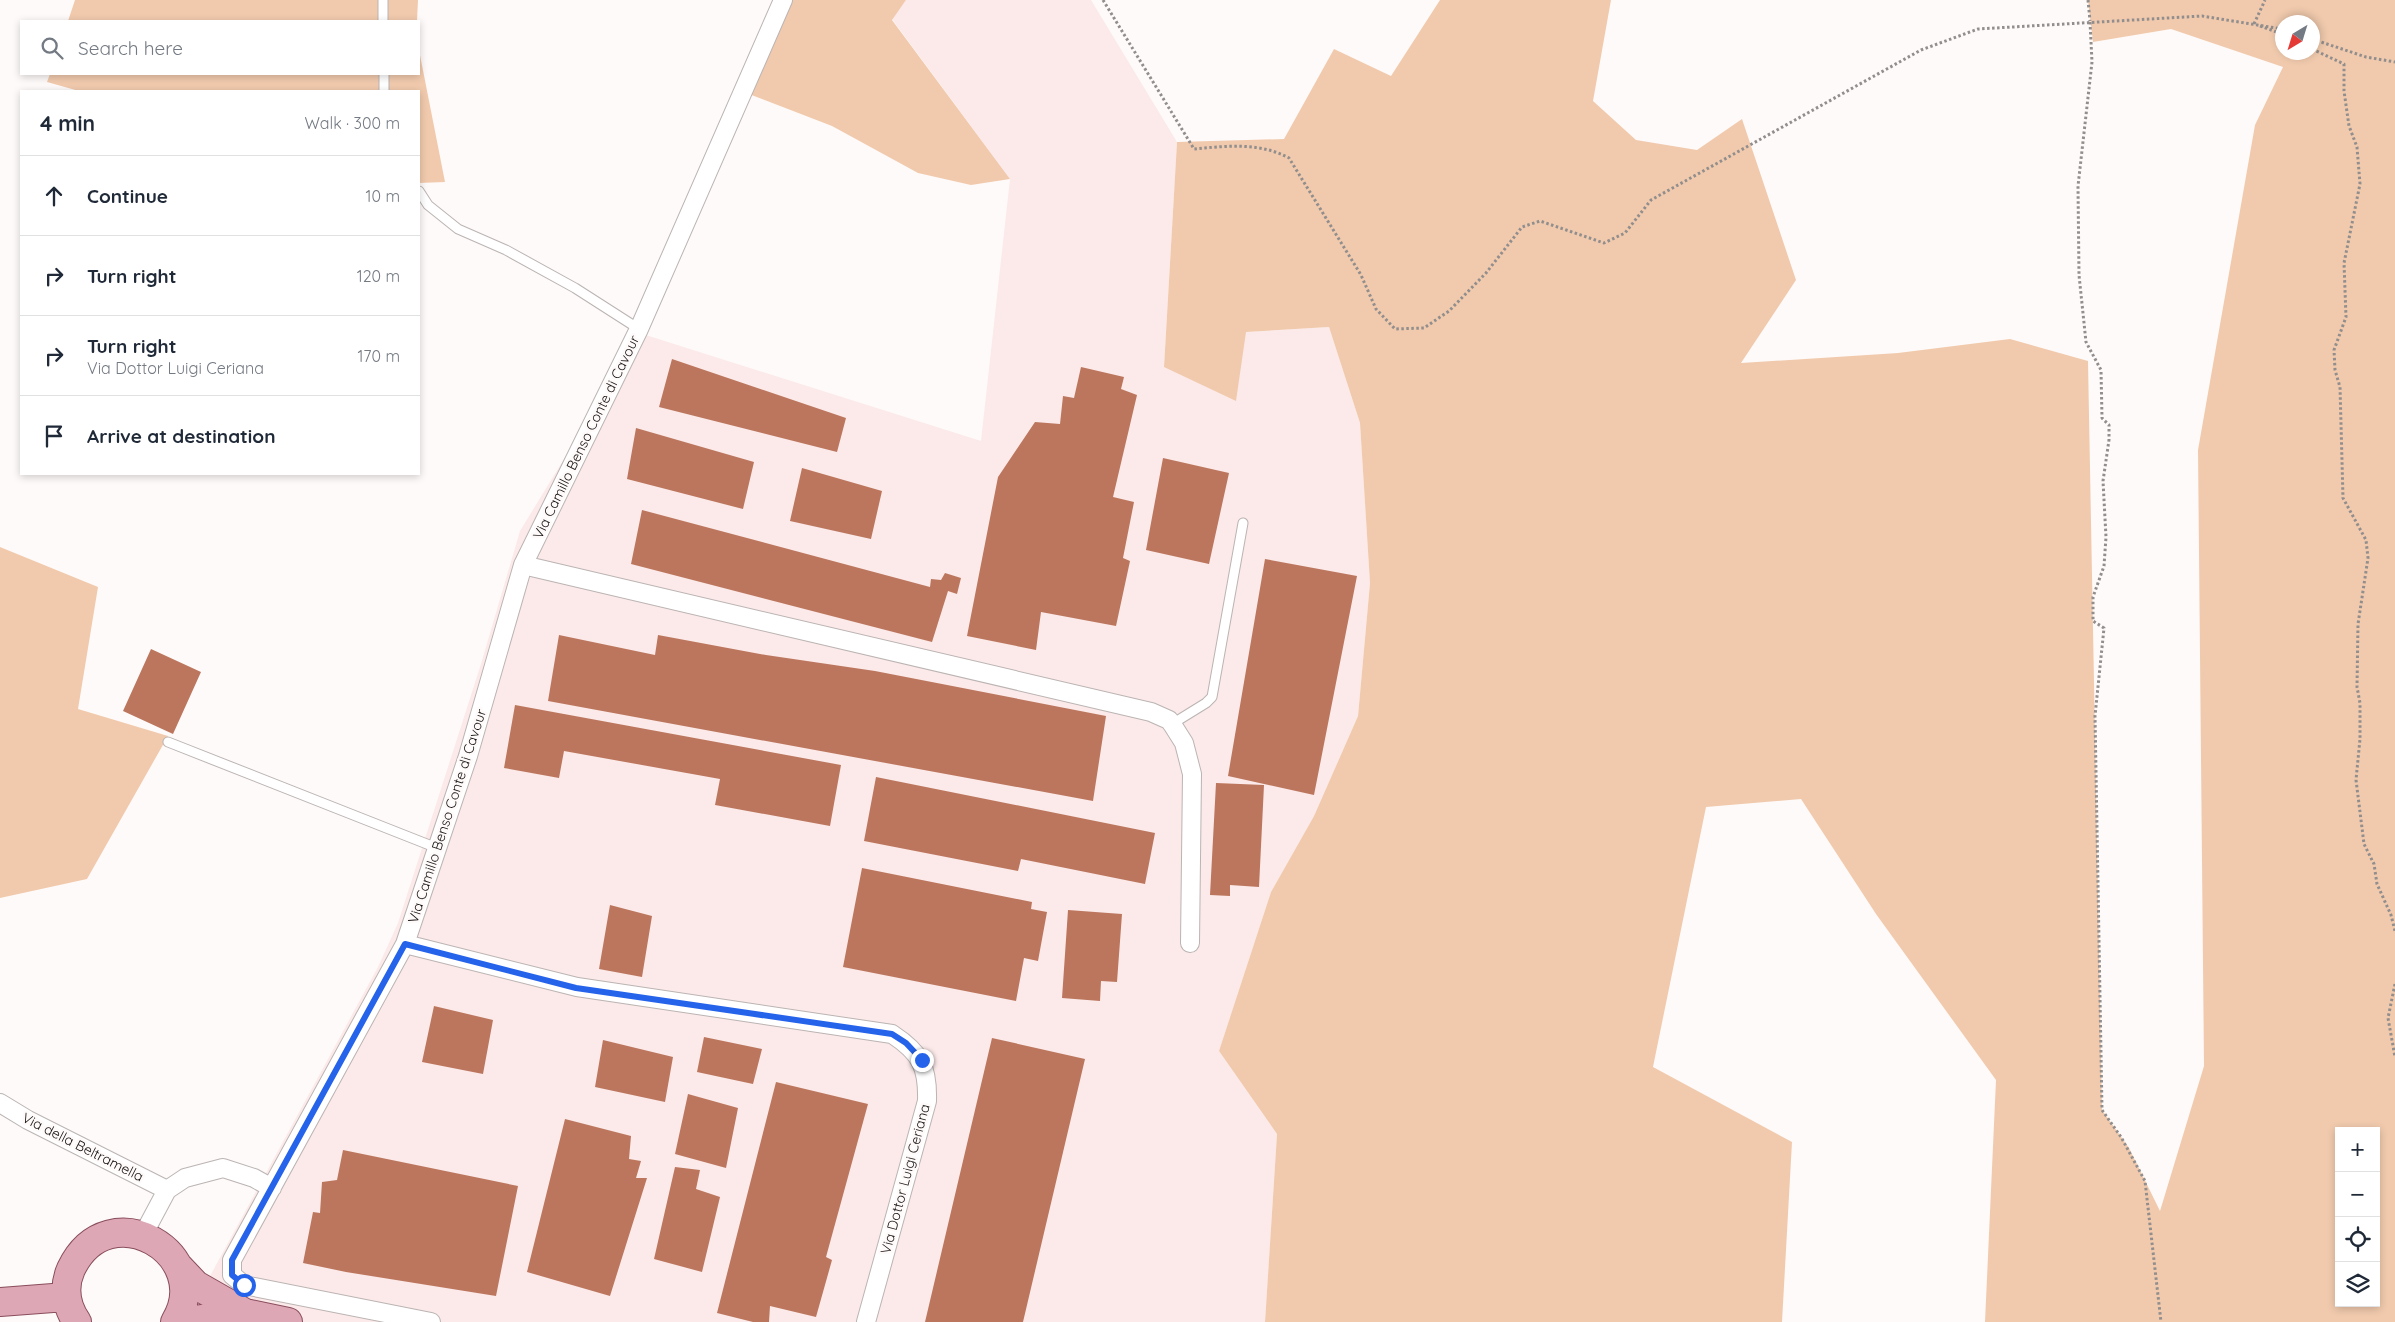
<!DOCTYPE html>
<meta charset="utf-8">
<style>
body{margin:0;font-family:Quicksand,sans-serif;background:#f2f2f3;color:#1f2937}
.controls{position:absolute;right:15px;bottom:15px;display:grid;overflow:hidden;border-radius:0px;box-shadow:0 2px 8px #0003}
.controls button{width:45px;height:45px;display:grid;place-items:center;padding:0;border:0;border-bottom:1px solid #e0e1e3;background:#fff;color:#1f2937;font:25px sans-serif}
.compass{position:absolute;left:2275px;top:15px;width:45px;height:45px;border-radius:50%;background:#fff;box-shadow:0 2px 8px #0003;rotate:218deg}
.stop{position:absolute;width:15px;height:15px;margin:-11px;border:4px solid #2563eb;border-radius:50%;background:#fff}
.stop.end{background:#2563eb;border-color:#fff;box-shadow:0 1px 5px #0008}
.list{margin:0;padding:0;list-style:none}
h2{display:flex;justify-content:space-between;align-items:center;height:65px;margin:0;padding:0 20px;font-size:21px}
h2 small{font-size:16px;font-weight:400;color:#747a83}
.list li{display:grid;grid-template-columns:32px 1fr auto;gap:15px;align-items:center;box-sizing:border-box;height:80px;padding:0 20px;border-top:1px solid #e0e1e3}
.list b{display:block;font-size:19px;white-space:nowrap}
.list p{margin:0;font-size:16px;white-space:nowrap;color:#747a83}
.list em{font-size:16px;font-style:normal;color:#747a83}
.icon{flex:none;width:28px;height:28px;fill:none;stroke:currentColor;stroke-width:2;stroke-linecap:round;stroke-linejoin:round}
.map{position:relative;flex:none;width:2395px;height:1322px;overflow:hidden}
.search{position:absolute;background:#fff;box-shadow:0 2px 8px #0003;left:20px;top:20px;width:400px;height:55px;display:flex;align-items:center;gap:12px;box-sizing:border-box;padding:0 18px;border-radius:0px;color:#747a83;font-size:19px}
.panel{position:absolute;background:#fff;box-shadow:0 2px 8px #0003;left:20px;top:90px;width:400px;height:385px;border-radius:0px}
.map>svg:first-child{display:block}
.built{fill:#fbeae9}
.green{fill:#f1caad;fill-rule:evenodd}
.building{fill:#bc765d}
.lines{fill:none;stroke-linecap:round;stroke-linejoin:round}
.service-casing{stroke:#bbb4b3;stroke-width:11}
.minor-casing{stroke:#bbb4b3;stroke-width:20}
.primary-casing{stroke:#894d5c;stroke-width:30}
.path{stroke:#918e8d;stroke-width:3;stroke-dasharray:2.5 2.5;stroke-linecap:butt}
.service{stroke:#fff;stroke-width:9}
.minor{stroke:#fff;stroke-width:18}
.primary{stroke:#dda7b5;stroke-width:28}
.route{stroke:#2563eb;stroke-width:6}
.labels{text-anchor:middle;dominant-baseline:central;stroke-width:5;stroke-linejoin:round;paint-order:stroke}
.street-label{font-size:14px;fill:#161313;stroke:#fefaf9}
</style>
<div class="map">
<svg width="2395" height="1322" viewBox="0 0 2395 1322">
<rect width="100%" height="100%" fill="#fefaf9"/>
<path class="built" d="M906,0H1091L1177,142L1164,367L1246,332L1329,327L1360,423L1370,583L1358,716L1314,816L1271,892L1219,1051L1277,1134L1265,1322H185L378,967L398,923L481,664L520,531L589,418L630,330L981,441L1010,179L892,19Z"/>
<path class="green" d="M75,0H418L417,21H68Z
M786,0H906L892,20L1010,179L971,185L918,173L832,126L741,91Z
M1440,0H1611L1593,101L1636,140L1697,150L1742,119L1796,280L1741,363L1898,353L2010,339L2088,361L2102,1110L2129,1148L2160,1211L2204,1066L2198,450L2255,125L2283,67L2171,29L2093,42L2088,0H2395V1322H1985L1996,1080L1876,914L1801,799L1706,807L1653,1067L1792,1142L1782,1322H1265L1277,1134L1219,1051L1271,892L1314,816L1358,716L1370,583L1360,423L1329,327L1246,332L1236,401L1164,367L1177,142L1284,139L1334,49L1391,76ZM2282,22H2312V52H2282ZM2339,1131H2376V1303H2339Z
M419,50L445,182L419,183V91H79L47,82L50,74H419Z
M0,547L98,587L78,709L168,736L87,879L0,898Z"/>
<path class="building" d="M672,359L846,418L837,452L659,407Z
M1081,367L1124,377L1121,389L1137,395L1113,497L1134,502L1123,558L1130,561L1116,626L1041,612L1036,650L967,636L998,477L1035,422L1060,424L1063,396L1074,398Z
M636,428L754,462L743,509L627,479Z
M1163,458L1229,473L1209,564L1146,550Z
M802,468L882,491L871,539L790,521Z
M642,510L930,587L931,579L941,580L945,573L961,578L957,594L948,591L932,642L631,564Z
M1265,559L1357,576L1314,795L1228,776Z
M559,635L655,655L658,635L766,655L875,671L1106,716L1093,801L548,701Z
M151,649L201,672L173,734L123,711Z
M515,705L841,765L830,826L715,805L720,779L564,751L559,778L504,768Z
M876,777L1155,833L1145,884L1021,859L1018,871L864,841Z
M1216,783L1264,785L1259,887L1230,885V896L1210,895Z
M862,868L1032,902L1031,909L1047,912L1038,961L1024,958L1016,1001L843,967Z
M610,905L652,916L642,977L599,969Z
M1068,910L1122,914L1117,982L1101,981L1100,1001L1062,998Z
M434,1006L493,1020L483,1074L422,1062Z
M704,1037L762,1049L753,1084L697,1072Z
M992,1038L1085,1059L1023,1322H925Z
M603,1040L673,1057L665,1102L595,1087Z
M776,1082L868,1104L826,1257L832,1260L816,1317L770,1306L769,1322H753L717,1313Z
M688,1094L738,1108L726,1168L675,1154Z
M565,1119L631,1136L629,1159L641,1161L636,1178H647L610,1296L527,1272Z
M343,1150L518,1186L496,1296L346,1272L303,1263L313,1212L320,1213L322,1182L337,1180Z
M675,1167L700,1170L696,1189L720,1197L702,1272L654,1259Z"/>
<g class="lines">
<g class="service-casing">
<path id="service" d="M383,21V0
M384,74V91
M419,191L428,205L458,229L506,250L575,288L639,329
M1172,724L1206,703L1212,697L1243,523
M168,742L437,848"/>
</g>
<g class="minor-casing">
<path id="minor" d="M523,565L1151,712L1169,720L1172,724L1184,743L1192,774L1190,943
M405,944L577,987L892,1034C921,1053 928,1067 927,1101L866,1322
M0,1103L28,1120L167,1190
M143,1235L167,1190L185,1178L223,1168L254,1178L272,1188
M431,1322L244,1285L232,1275V1260L405,944L468,756L523,565L639,329L783,0"/>
</g>
<g class="primary-casing">
<path id="primary" d="M179,1267L196,1285L245,1313L288,1322
M0,1302L66,1297
M77,1322C66,1306 63,1287 71,1269C109,1190 216,1255 175,1322
M179,1322L245,1313"/>
</g>
<path class="path" d="M1103,0L1194,149C1226,146 1260,142 1289,158L1361,275L1376,309L1395,329L1424,328L1449,311L1486,273L1522,227L1540,221L1604,243L1625,233L1651,200L1921,50L1978,29L2202,16L2282,29
M2088,0L2090,21
M2090,22L2092,62L2078,186L2079,275L2086,342L2101,370L2102,418L2109,425V440L2103,481L2106,537L2104,566L2093,597V621L2104,628L2095,716L2102,1110L2121,1137L2145,1181L2161,1322
M2254,24L2265,0
M2260,26L2282,34
M2312,39L2366,57L2395,62
M2312,49L2344,64V91L2349,126L2357,147L2360,184L2344,263L2346,317L2334,350L2335,370L2340,387L2343,498L2366,540L2368,558L2358,624L2357,687L2360,703V739L2356,780L2364,844L2374,864L2377,884L2391,915L2395,931
M2395,984L2388,1018L2395,1057"/>
<use href="#service" class="service"/>
<use href="#minor" class="minor"/>
<use href="#primary" class="primary"/>
</g>
<g class="lines">
<path class="route" d="M244,1285L232,1275V1260L405,944L576,988L892,1034L906,1043L922,1060"/>
</g>
<g class="labels">
<g class="street-label">
<text transform="translate(586 437) rotate(-64)">Via Camillo Benso Conte di Cavour</text>
<text transform="translate(447 816) rotate(-72)">Via Camillo Benso Conte di Cavour</text>
<text transform="translate(83 1147) rotate(27)">Via della Beltramella</text>
<text transform="translate(905 1179) rotate(-75)">Via Dottor Luigi Ceriana</text>
</g>
</g>
</svg>
<div class="controls">
<button>+</button>
<button>−</button>
<button><svg class="icon" aria-label="locate" viewBox="0 0 24 24"><circle cx="12" cy="12" r="6"/><path d="M12 2v4M12 18v4M2 12h4M18 12h4"/></svg></button>
<button><svg class="icon" aria-label="layers" viewBox="0 0 24 24"><path d="M12 4l9 5-9 5-9-5zM3 14l9 5 9-5"/></svg></button>
</div>
<svg class="compass" viewBox="-18 -18 36 36"><path d="M0-13l5 13h-10z" fill="#e53935"/><path d="M0 13l5-13h-10z" fill="#747a83"/></svg>
<div class="stop" style="left:244px;top:1285px"></div>
<div class="stop end" style="left:922px;top:1060px"></div>
<div class="search"><svg class="icon" aria-label="search" viewBox="0 0 24 24"><circle cx="10" cy="10" r="6"/><path d="M15 15l6 6"/></svg>Search here</div>
<section class="panel">
<h2>4 min<small>Walk · 300 m</small></h2>
<ul class="list">
<li><svg class="icon" aria-label="ahead" viewBox="0 0 24 24"><path d="M12 20V5M6 11l6-6 6 6"/></svg><div><b>Continue</b></div><em>10 m</em></li>
<li><svg class="icon" aria-label="right" viewBox="0 0 24 24"><path d="M7 20v-9h11M14 6l5 5-5 5"/></svg><div><b>Turn right</b></div><em>120 m</em></li>
<li><svg class="icon" aria-label="right" viewBox="0 0 24 24"><path d="M7 20v-9h11M14 6l5 5-5 5"/></svg><div><b>Turn right</b><p>Via Dottor Luigi Ceriana</p></div><em>170 m</em></li>
<li><svg class="icon" aria-label="arrive" viewBox="0 0 24 24"><path d="M6 21V4h12l-3 4 3 4H6"/></svg><div><b>Arrive at destination</b></div></li>
</ul>
</section>
</div>
